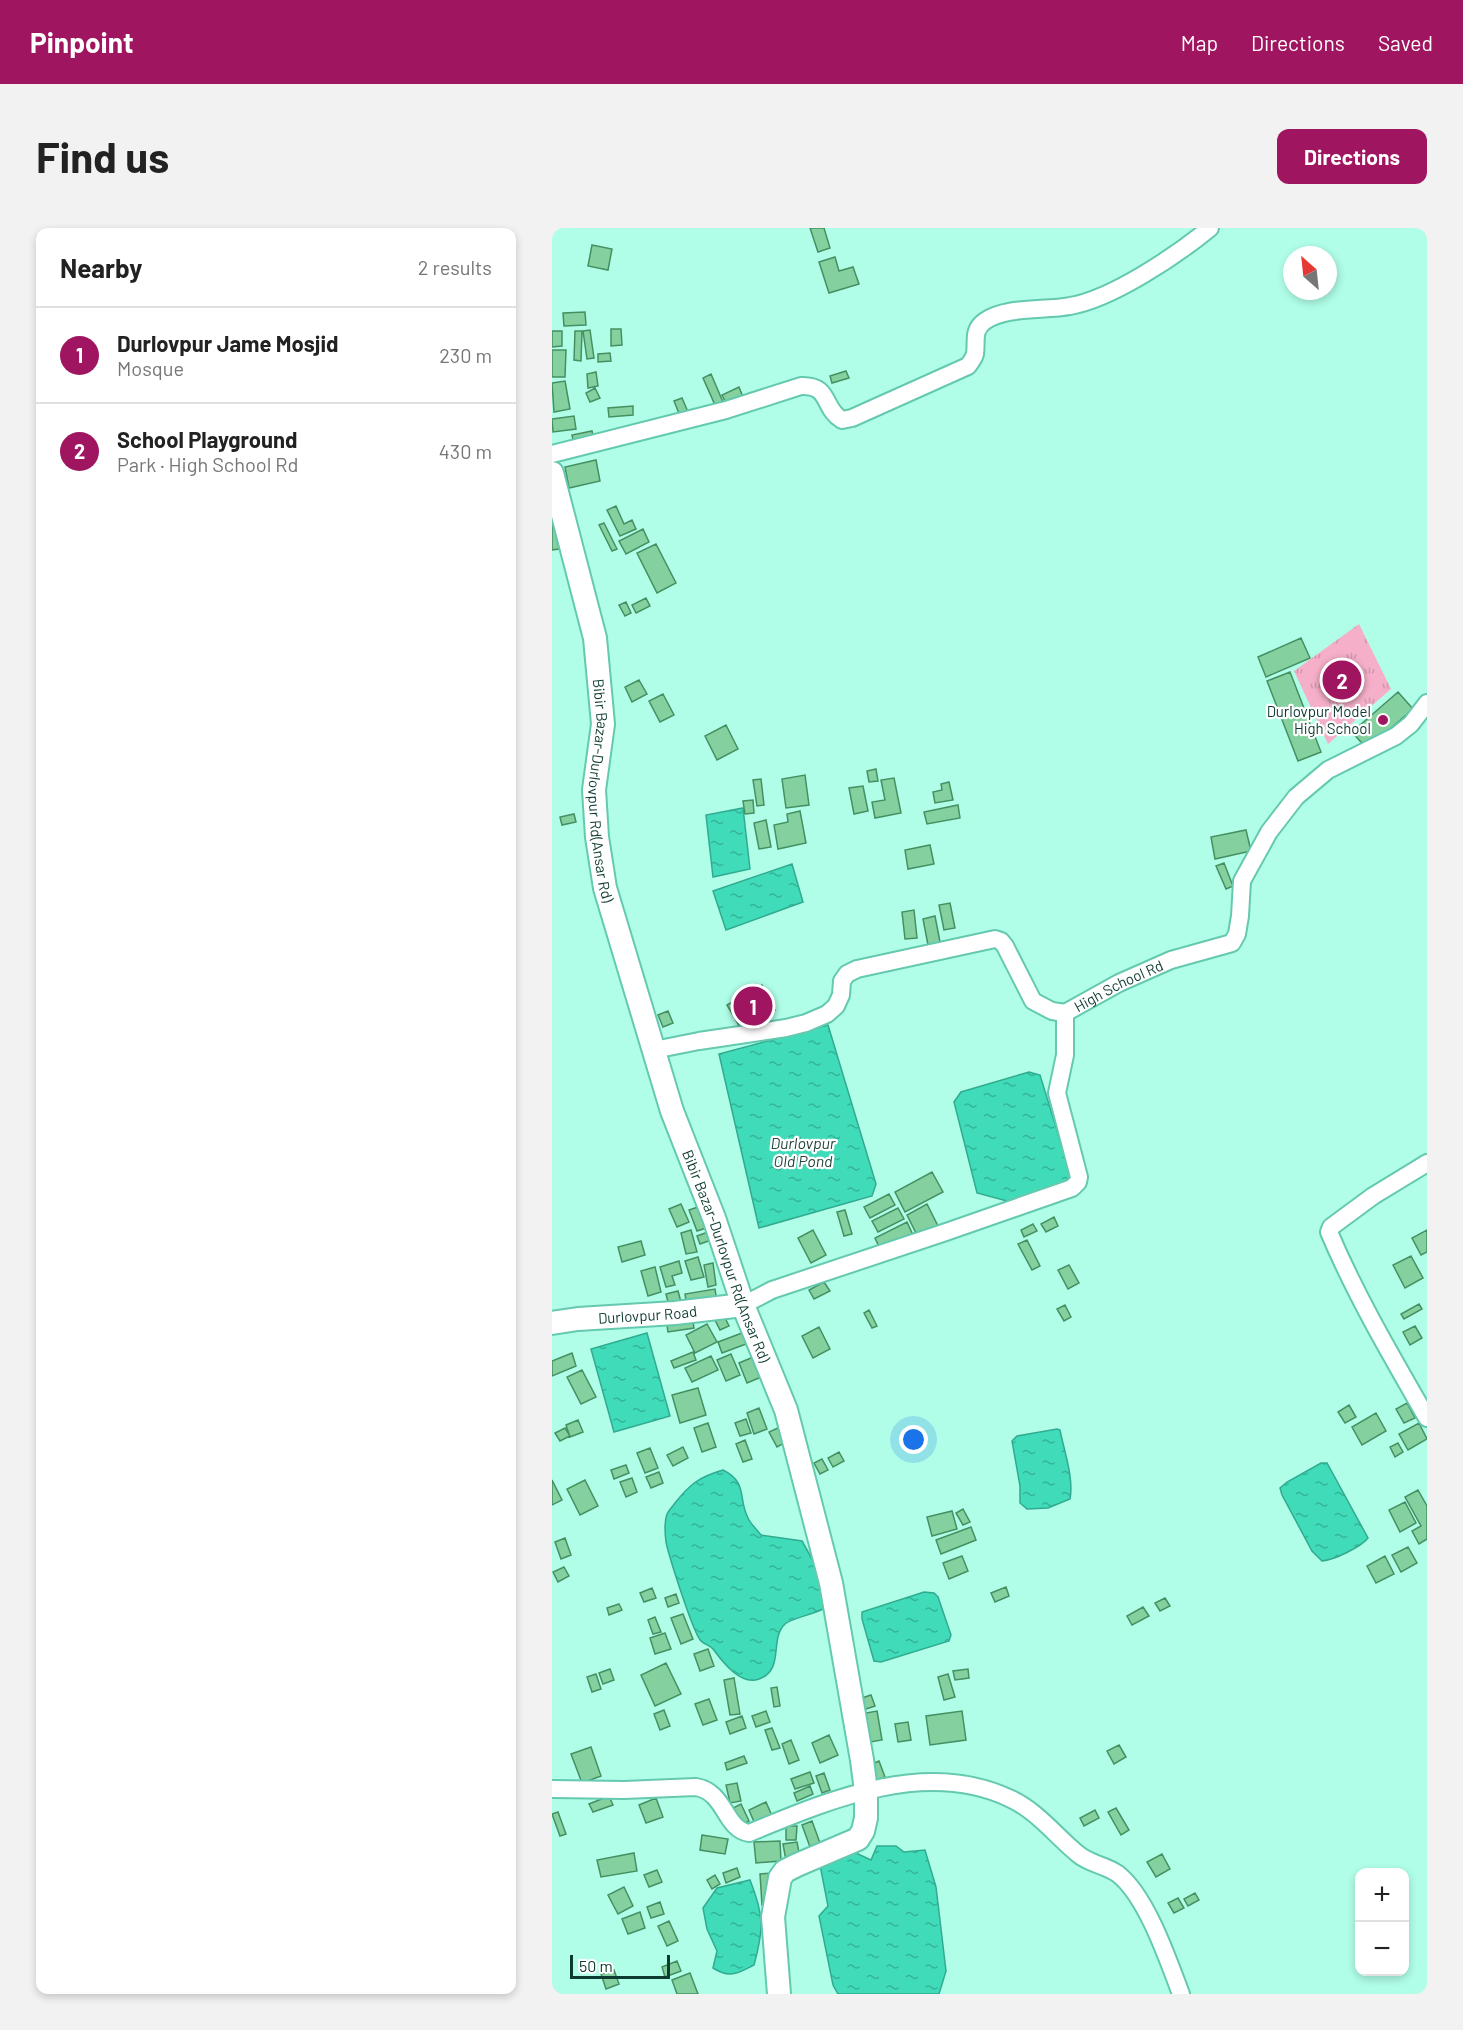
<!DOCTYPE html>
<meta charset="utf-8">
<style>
body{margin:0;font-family:Barlow,sans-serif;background:#f2f2f2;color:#222}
.controls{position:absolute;right:18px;bottom:18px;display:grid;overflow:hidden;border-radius:12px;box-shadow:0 3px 9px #0003}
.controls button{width:54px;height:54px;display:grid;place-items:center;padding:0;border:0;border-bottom:2px solid #e0e0e0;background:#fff;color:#222;font:30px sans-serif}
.compass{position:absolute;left:731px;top:18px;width:54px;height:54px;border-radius:50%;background:#fff;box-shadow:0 3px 9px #0003;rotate:333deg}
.scale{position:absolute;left:18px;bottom:15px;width:100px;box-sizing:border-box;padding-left:6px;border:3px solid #0e3b31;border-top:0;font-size:16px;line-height:21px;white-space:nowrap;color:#0e3b31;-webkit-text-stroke:4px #fff;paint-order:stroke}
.you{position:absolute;left:362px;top:1212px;width:21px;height:21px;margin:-15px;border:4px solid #fff;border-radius:50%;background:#1a73e8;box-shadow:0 0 0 9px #1a73e833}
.badge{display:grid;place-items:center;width:39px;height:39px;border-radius:50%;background:#a01560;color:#fff;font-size:20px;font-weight:700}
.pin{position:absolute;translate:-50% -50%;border:3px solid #fff;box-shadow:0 2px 6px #0006}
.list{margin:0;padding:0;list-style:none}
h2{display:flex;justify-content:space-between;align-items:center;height:78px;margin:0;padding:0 24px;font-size:26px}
h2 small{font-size:20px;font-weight:400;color:#767676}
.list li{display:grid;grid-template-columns:39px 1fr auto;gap:18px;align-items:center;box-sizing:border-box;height:96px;padding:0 24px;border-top:2px solid #e0e0e0}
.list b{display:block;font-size:22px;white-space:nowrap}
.list p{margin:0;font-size:20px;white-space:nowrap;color:#767676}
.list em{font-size:20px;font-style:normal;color:#767676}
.map{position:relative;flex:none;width:875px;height:1766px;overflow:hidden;border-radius:12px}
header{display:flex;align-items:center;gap:36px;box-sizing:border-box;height:84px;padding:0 30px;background:#a01560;color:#fff}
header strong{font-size:28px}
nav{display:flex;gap:33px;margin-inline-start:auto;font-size:21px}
.intro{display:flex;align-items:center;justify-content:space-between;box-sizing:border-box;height:144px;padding:0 36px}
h1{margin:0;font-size:42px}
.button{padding:15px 27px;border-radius:12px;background:#a01560;color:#fff;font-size:21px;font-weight:700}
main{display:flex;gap:36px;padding:0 36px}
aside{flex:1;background:#fff;border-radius:12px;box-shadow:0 3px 9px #0003}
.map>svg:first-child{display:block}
.grass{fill:url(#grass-tufts)}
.water{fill:url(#water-ripples);stroke:#31ab90;stroke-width:1.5}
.building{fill:#85d09f;stroke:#459062;stroke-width:1.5}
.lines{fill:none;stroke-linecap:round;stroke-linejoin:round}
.street-casing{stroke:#64c9af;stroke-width:20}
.secondary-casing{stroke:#64c9af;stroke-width:26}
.street{stroke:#fff;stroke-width:16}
.secondary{stroke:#fff;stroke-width:22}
.poi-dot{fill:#a01560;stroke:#fff;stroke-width:2}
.labels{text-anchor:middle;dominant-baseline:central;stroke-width:4.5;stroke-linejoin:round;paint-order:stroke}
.poi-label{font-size:15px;fill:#0e3b31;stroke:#fff;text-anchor:end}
.street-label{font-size:15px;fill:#0e3b31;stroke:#fff}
.water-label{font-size:16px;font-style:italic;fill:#27463e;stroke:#fff}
</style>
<header>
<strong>Pinpoint</strong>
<nav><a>Map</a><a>Directions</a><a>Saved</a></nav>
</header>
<div class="intro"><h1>Find us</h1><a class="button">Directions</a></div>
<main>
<aside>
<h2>Nearby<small>2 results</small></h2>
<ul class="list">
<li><span class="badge">1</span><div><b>Durlovpur Jame Mosjid</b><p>Mosque</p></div><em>230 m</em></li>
<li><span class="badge">2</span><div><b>School Playground</b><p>Park · High School Rd</p></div><em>430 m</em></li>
</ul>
</aside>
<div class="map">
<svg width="875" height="1766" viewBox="0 0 875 1766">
<defs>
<pattern id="grass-tufts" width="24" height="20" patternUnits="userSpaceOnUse" patternTransform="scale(1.5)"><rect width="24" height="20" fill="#f5afc9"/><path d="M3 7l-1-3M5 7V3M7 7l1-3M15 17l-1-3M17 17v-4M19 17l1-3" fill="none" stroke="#d197ad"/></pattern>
<pattern id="water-ripples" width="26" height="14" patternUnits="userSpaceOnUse" patternTransform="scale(1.5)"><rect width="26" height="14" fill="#40dbb9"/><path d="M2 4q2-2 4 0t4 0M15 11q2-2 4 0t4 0" fill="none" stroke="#34b397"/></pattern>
</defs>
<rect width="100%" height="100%" fill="#b0fee8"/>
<path class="grass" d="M807,396L839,461L776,516L742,443Z"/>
<path class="water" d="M191,580L198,641L161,649L154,587Z
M240,636L251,674L174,702L161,663Z
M276,797L324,956L320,968L207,1000L167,826Z
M477,844L488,847L520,951L513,957L455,973L425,965L402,874L409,864Z
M95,1105L118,1188L62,1204L39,1121Z
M505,1201L508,1202C512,1223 522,1250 518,1271L496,1280L475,1281L468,1275V1258L460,1213L465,1208Z
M769,1235H775L816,1310C809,1319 782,1332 770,1333L760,1323L730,1267L728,1260L735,1254Z
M171,1242C197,1255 185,1271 197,1292C200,1297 205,1302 209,1307L250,1313C261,1332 276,1358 271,1381C262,1386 238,1391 233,1396C217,1411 233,1442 207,1451C188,1458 170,1433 161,1421C158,1417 153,1417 149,1413C141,1405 117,1328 114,1314C113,1306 112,1294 115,1286C117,1282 121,1278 123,1275C138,1256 147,1249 171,1242Z
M372,1364L382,1365L386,1369L399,1407L397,1413L329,1434L322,1433L310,1391V1384Z
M325,1618H344L352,1624L373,1622L384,1659L394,1743L387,1766H286L281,1757L267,1688L276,1678L268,1637L304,1625L319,1632Z
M198,1652C212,1687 212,1701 202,1737C186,1745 178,1751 161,1740L165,1723L155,1701L151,1680L165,1660Z"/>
<path class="building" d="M258,0H272L278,20L266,24Z
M40,17L60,21L56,42L36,38Z
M283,29L287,43L301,39L307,56L277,65L267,34Z
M33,84L34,97L12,98L11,85Z
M59,101H69L70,117L59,118Z
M38,102L42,130L35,131L31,103Z
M0,103H10V118L0,119Z
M23,103H30L29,133L22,132Z
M0,122H14L13,149H0Z
M58,125L59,133L46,134V126Z
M294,143L297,150L280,155L278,148Z
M44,144L46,158L36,160L35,146Z
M159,146L171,174L163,177L151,150Z
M13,153L18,181L2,184L0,155Z
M187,159L191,169L175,177L170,167Z
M43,160L48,170L38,174L34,165Z
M130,170L136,184L128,188L122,173Z
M81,178V187L57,189L56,180Z
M22,188L24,201L1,204L0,191Z
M40,203L42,212L22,216L20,207Z
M44,232L48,253L17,260L13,239Z
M64,278L72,296L80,292L84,301L68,308L55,282Z
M0,289H3L7,321L0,322Z
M52,295L65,321L60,323L47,297Z
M91,301L97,314L74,326L67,313Z
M104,316L124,355L105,365L85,325Z
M94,370L98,378L84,385L80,377Z
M74,374L79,385L73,388L67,377Z
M749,410L758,430L714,449L706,429Z
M738,444L769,524L746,533L715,453Z
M87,452L95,466L80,474L73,459Z
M846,464L861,481L815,521L800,504Z
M111,466L122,487L108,494L97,473Z
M174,497L186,521L165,532L153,508Z
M324,541L326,553L317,554L315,543Z
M253,547L257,577L234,580L230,551Z
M342,550L349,585L323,590L320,574L333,572L329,552Z
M209,551L212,577L205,578L201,552Z
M397,554L401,572L383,575L381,564L390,562L389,556Z
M311,558L316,583L302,586L297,560Z
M201,572L202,585L193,586L191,573Z
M406,577L408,590L375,596L372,584Z
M248,583L254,615L226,621L222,597L236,594L235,586Z
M22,586L24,594L10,597L8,589Z
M214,592L219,619L207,621L202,595Z
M694,602L699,623L663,631L659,609Z
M378,617L382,636L356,641L353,622Z
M672,635L681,658L674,661L664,638Z
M398,675L403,700L392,702L387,677Z
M362,682L365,710L353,711L350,684Z
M383,688L388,714L376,717L371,691Z
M210,757L223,782L189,801L175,777Z
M116,783L121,795L111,799L106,787Z
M380,944L391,964L353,984L343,964Z
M337,966L343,977L318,990L312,979Z
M129,976L137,994L125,999L117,981Z
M375,976L386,998L366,1009L355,987Z
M152,977L160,998L145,1003L137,982Z
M346,980L352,991L326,1004L320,993Z
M293,982L300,1006L292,1008L285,984Z
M502,989L506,998L494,1004L489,996Z
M355,994L361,1007L329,1023L323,1010Z
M481,996L485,1003L472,1009L469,1002Z
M139,1002L145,1024L134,1026L129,1005Z
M261,1002L274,1027L259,1035L246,1010Z
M875,1002V1024L869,1027L860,1010Z
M159,1003L162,1011L148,1016L145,1008Z
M475,1012L488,1038L480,1042L466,1016Z
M89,1013L93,1027L70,1034L66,1019Z
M859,1028L871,1050L853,1060L841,1037Z
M146,1029L152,1049L139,1052L133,1033Z
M127,1033L130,1045L120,1048L123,1057L114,1059L108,1039Z
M161,1035L164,1057L156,1059L152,1037Z
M517,1037L527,1055L516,1061L506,1042Z
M103,1039L109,1064L96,1068L89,1043Z
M272,1054L278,1063L262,1071L257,1062Z
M163,1061L165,1074L135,1079L133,1066Z
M126,1063L129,1074L117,1078L114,1066Z
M867,1076L870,1081L852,1091L849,1086Z
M513,1077L519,1089L512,1093L505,1081Z
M317,1082L325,1098L320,1100L312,1085Z
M171,1086L177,1098L168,1102L162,1090Z
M140,1087L142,1100L116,1104L114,1091Z
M155,1096L165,1114L143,1125L134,1107Z
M863,1098L870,1110L858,1117L851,1104Z
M267,1099L278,1121L261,1130L250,1108Z
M190,1105L194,1116L170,1125L166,1114Z
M141,1124L144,1132L122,1140L119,1133Z
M20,1125L24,1138L0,1148V1133Z
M179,1126L188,1147L174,1153L165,1132Z
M206,1127L214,1147L195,1155L187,1135Z
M159,1128L166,1142L140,1154L133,1140Z
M30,1142L44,1169L29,1176L15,1149Z
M146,1160L154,1187L128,1195L120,1167Z
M855,1175L863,1190L852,1195L844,1181Z
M797,1177L804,1189L793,1195L786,1184Z
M207,1180L215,1201L202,1206L195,1185Z
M824,1185L834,1203L810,1217L800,1199Z
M194,1191L199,1205L188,1208L183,1195Z
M26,1192L31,1204L18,1209L14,1197Z
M156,1195L164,1219L150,1224L142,1200Z
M867,1195L875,1211L856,1222L847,1206Z
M228,1199L236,1213L225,1219L217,1204Z
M13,1200L18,1208L8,1213L3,1205Z
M193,1212L200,1231L191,1234L184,1216Z
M846,1215L851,1224L843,1229L838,1219Z
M131,1219L136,1230L121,1238L115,1227Z
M98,1220L106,1240L93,1245L85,1225Z
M287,1224L292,1233L281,1239L276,1230Z
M270,1231L276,1242L268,1246L262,1235Z
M74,1237L77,1245L62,1251L59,1242Z
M107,1244L111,1255L99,1260L94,1249Z
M80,1250L85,1264L74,1269L68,1254Z
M0,1252L10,1272L0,1277Z
M33,1252L46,1278L28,1287L15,1261Z
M866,1262L875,1278V1311L867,1316L860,1303L869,1298L853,1269Z
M853,1274L864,1295L848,1304L837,1282Z
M411,1281L418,1294L411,1297L404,1285Z
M400,1283L405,1301L380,1308L375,1289Z
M419,1299L424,1312L389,1326L384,1312Z
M13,1310L19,1327L9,1331L3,1314Z
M856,1319L865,1335L849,1344L840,1327Z
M410,1328L416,1343L397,1351L391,1335Z
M833,1328L842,1346L824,1355L815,1338Z
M12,1339L17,1348L6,1354L1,1344Z
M454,1359L457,1368L443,1374L439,1365Z
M100,1360L104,1370L92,1374L88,1365Z
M124,1366L127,1375L116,1379L113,1370Z
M613,1370L618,1378L608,1383L603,1375Z
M67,1376L70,1382L57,1387L55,1380Z
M591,1379L597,1388L580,1397L575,1388Z
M131,1386L141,1411L129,1416L119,1390Z
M103,1389L109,1404L101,1406L96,1392Z
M113,1405L119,1421L103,1426L98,1410Z
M156,1421L162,1438L148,1443L142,1426Z
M114,1435L129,1466L103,1478L89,1447Z
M58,1441L62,1452L51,1456L47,1445Z
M416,1441L417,1450L403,1452L401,1443Z
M44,1446L49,1461L40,1464L35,1449Z
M396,1446L403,1469L392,1472L386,1449Z
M182,1450L188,1486L178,1487L172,1452Z
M225,1459L228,1478L222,1479L219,1460Z
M319,1467L323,1478L308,1483L304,1472Z
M157,1471L165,1492L151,1497L143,1476Z
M112,1482L118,1498L108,1502L102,1486Z
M214,1483L218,1494L204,1499L200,1488Z
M325,1483L330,1512L313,1515L308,1486Z
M410,1483L414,1512L378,1517L374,1488Z
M190,1488L194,1500L178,1506L174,1494Z
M356,1494L359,1512L346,1514L343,1496Z
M220,1500L228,1520L220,1522L213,1502Z
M277,1507L286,1527L268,1535L260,1515Z
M239,1512L247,1532L237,1536L230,1516Z
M567,1517L574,1529L562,1536L555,1523Z
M39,1519L49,1548L30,1555L19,1526Z
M192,1528L195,1535L175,1542L173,1535Z
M327,1533L333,1549L321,1554L315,1538Z
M258,1544L262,1555L243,1561L239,1551Z
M272,1545L278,1562L270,1565L264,1548Z
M185,1555L189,1573L178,1575L174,1557Z
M258,1558L261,1566L245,1573L242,1565Z
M57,1568L61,1577L41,1584L37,1576Z
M104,1570L111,1589L94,1595L87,1577Z
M214,1574L220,1588L203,1596L197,1582Z
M189,1576L197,1593L187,1598L179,1581Z
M564,1580L577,1602L569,1607L556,1584Z
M543,1582L547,1590L532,1598L528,1590Z
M6,1584L14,1606L8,1608L0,1586Z
M260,1593L268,1615L258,1619L250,1597Z
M234,1598H245L244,1612H234Z
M150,1607L176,1611L173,1626L148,1622Z
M228,1613L229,1633L204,1635L202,1614Z
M245,1614L248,1630L234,1633L231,1616Z
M82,1625L85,1643L49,1649L45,1632Z
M610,1626L618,1641L604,1649L595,1634Z
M185,1640L188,1649L174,1655L171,1645Z
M105,1642L110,1654L97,1659L92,1647Z
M221,1645L223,1677H210L208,1646Z
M163,1647L168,1656L160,1661L155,1652Z
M72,1659L81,1678L66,1686L56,1667Z
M643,1665L647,1672L636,1678L632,1671Z
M626,1670L632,1680L622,1685L616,1675Z
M108,1674L112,1686L99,1690L95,1679Z
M88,1684L93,1700L76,1706L70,1691Z
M117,1693L126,1713L115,1718L106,1698Z
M125,1733L129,1743L113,1749L110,1739Z
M62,1742L67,1756L54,1761L49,1746Z
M138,1745L146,1766H125L120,1752Z"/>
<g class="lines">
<g class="street-casing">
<g id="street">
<path d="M0,226L174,182L249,158C279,157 270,180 290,192L300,190L416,138C419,134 422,130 423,126C425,113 420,102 433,93C454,78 493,83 518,78C560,71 625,27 658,0"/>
<path d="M102,822L147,813L234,800L254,795L275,786L284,778L289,767L290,753L295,746L305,741L443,711L449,713L453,718L481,773L500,783L513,785"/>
<path d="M875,935L821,968L779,999L777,1004C804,1068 840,1129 875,1190"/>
<path id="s1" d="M191,1077L220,1062L394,1004L520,960L526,954L527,949L505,865L513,827V785L567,755L619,732L680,715L685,706L688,688L690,653L717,604L744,569L776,542L844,508L859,496L875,475"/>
<path d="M0,1561L72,1562L144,1559C174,1564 172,1601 197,1605C277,1572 374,1530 459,1571C485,1583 504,1608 526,1626C537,1636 554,1637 566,1646C595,1669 616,1732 629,1766"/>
</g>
</g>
<g class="secondary-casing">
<g id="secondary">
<path id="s2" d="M0,245L43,410L51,496L42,562L45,609L53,660L120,883L162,990L191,1077L234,1182L279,1355L310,1532L314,1563V1590L311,1603L306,1611L245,1637L233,1643L228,1650L221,1689L227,1766"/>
<path id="s3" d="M0,1095L26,1091L123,1085L191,1077"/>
</g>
</g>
<use href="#street" class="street"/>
<use href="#secondary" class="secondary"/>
</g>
<circle class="poi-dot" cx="831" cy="492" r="6"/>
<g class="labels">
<g class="poi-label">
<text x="819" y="483">Durlovpur Model<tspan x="819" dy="17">High School</tspan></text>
</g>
<g class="street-label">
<text stroke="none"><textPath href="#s2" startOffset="324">Bibir Bazar-Durlovpur Rd(Ansar Rd)</textPath></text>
<text stroke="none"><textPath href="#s1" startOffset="591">High School Rd</textPath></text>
<text stroke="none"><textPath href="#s2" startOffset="810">Bibir Bazar-Durlovpur Rd(Ansar Rd)</textPath></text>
<text stroke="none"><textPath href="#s3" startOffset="96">Durlovpur Road</textPath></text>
</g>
<g class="water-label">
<text x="251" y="914">Durlovpur<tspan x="251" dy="18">Old Pond</tspan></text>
</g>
</g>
</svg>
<div class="controls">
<button>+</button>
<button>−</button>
</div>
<svg class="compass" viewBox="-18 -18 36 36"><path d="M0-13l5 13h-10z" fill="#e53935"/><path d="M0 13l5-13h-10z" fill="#767676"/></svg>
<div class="scale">50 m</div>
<div class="you"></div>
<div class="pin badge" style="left:201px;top:778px">1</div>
<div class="pin badge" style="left:790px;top:452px">2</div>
</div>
</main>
